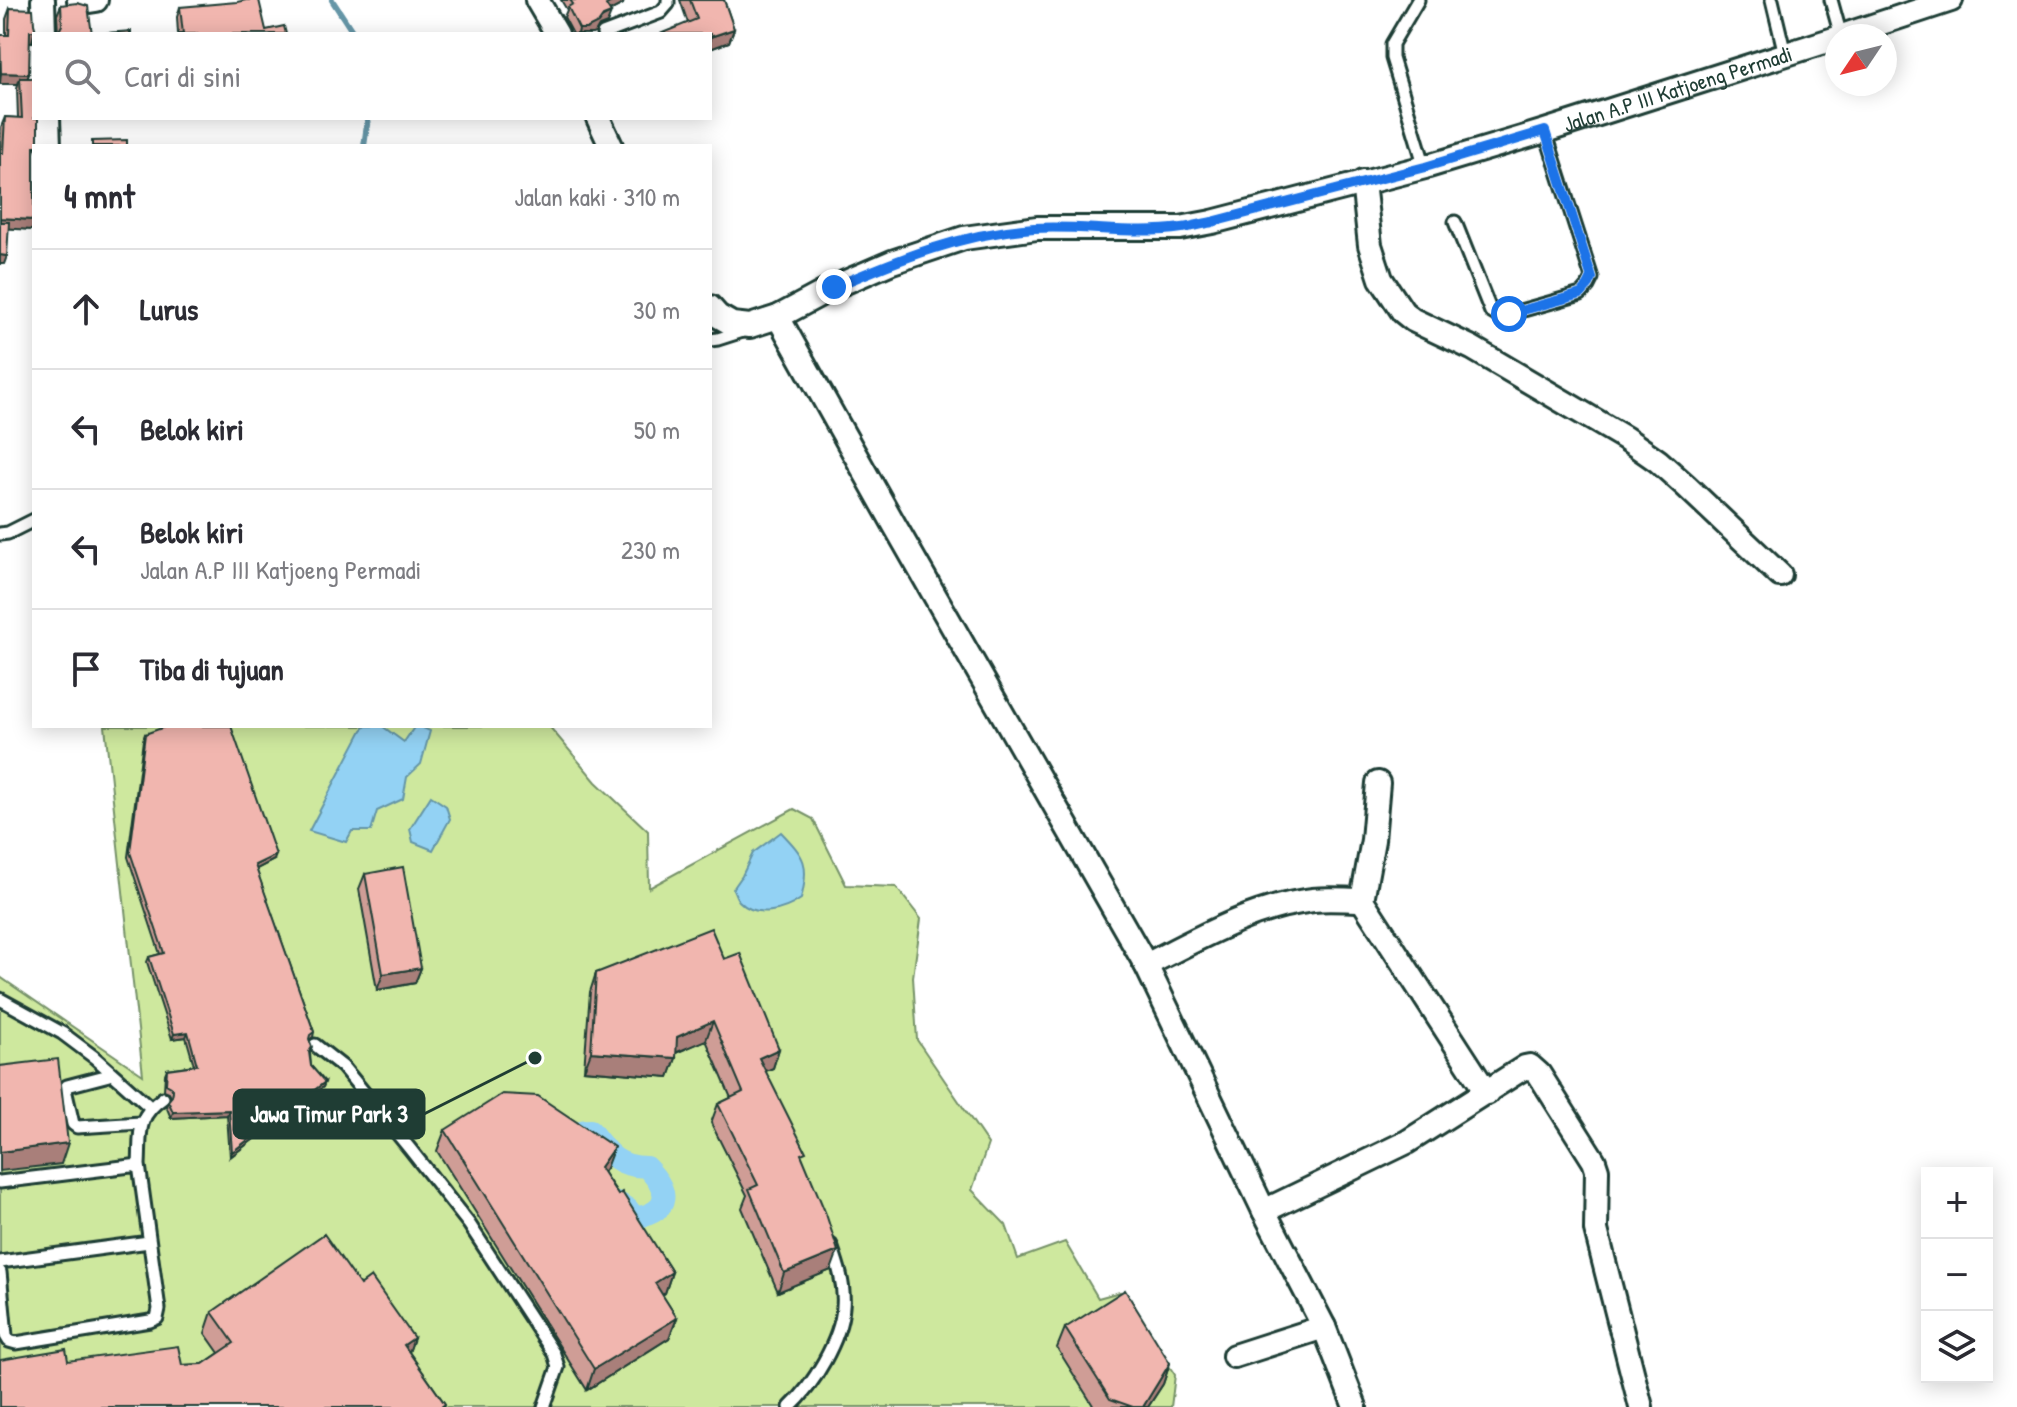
<!DOCTYPE html>
<html lang="id">
<meta charset="utf-8">
<style>
body{margin:0;font-family:"Patrick Hand",sans-serif;background:#f2f2f3;color:#2b2b33}
.controls{position:absolute;right:24px;bottom:24px;display:grid;overflow:hidden;border-radius:0px;box-shadow:0 4px 20px #0003}
.controls button{width:72px;height:72px;display:grid;place-items:center;padding:0;border:0;border-bottom:2px solid #e1e1e2;background:#fff;color:#2b2b33;font:40px sans-serif}
.compass{position:absolute;left:1825px;top:24px;width:72px;height:72px;border-radius:50%;background:#fff;box-shadow:0 4px 20px #0003;rotate:235deg}
.stop{position:absolute;width:24px;height:24px;margin:-18px;border:6px solid #1a73e8;border-radius:50%;background:#fff}
.stop.end{background:#1a73e8;border-color:#fff;box-shadow:0 2px 8px #0008}
.list{margin:0;padding:0;list-style:none}
h2{display:flex;justify-content:space-between;align-items:center;height:104px;margin:0;padding:0 32px;font-size:34px}
h2 small{font-size:26px;font-weight:400;color:#7c7c81}
.list li{display:grid;grid-template-columns:52px 1fr auto;gap:24px;align-items:center;box-sizing:border-box;height:120px;padding:0 32px;border-top:2px solid #e1e1e2}
.list b{display:block;font-size:30px;white-space:nowrap}
.list p{margin:0;font-size:26px;white-space:nowrap;color:#7c7c81}
.list em{font-size:26px;font-style:normal;color:#7c7c81}
.icon{flex:none;width:44px;height:44px;fill:none;stroke:currentColor;stroke-width:2;stroke-linecap:round;stroke-linejoin:round}
.map{position:relative;flex:none;width:2017px;height:1407px;overflow:hidden}
.search{position:absolute;background:#fff;box-shadow:0 4px 20px #0003;left:32px;top:32px;width:680px;height:88px;display:flex;align-items:center;gap:20px;box-sizing:border-box;padding:0 28px;border-radius:0px;color:#7c7c81;font-size:30px}
.panel{position:absolute;background:#fff;box-shadow:0 4px 20px #0003;left:32px;top:144px;width:680px;height:584px;border-radius:0px}
.map>svg:first-child{display:block}
.green{fill:#cee89e;stroke:#769269;stroke-width:2}
.water{fill:#93d2f4;stroke:#6596a7;stroke-width:2}
.lines{fill:none;stroke-linecap:round;stroke-linejoin:round}
.stream{stroke:#6596a7;stroke-width:6}
.canal{stroke:#93d2f4;stroke-width:22}
.lane-casing{stroke:#1f3d34;stroke-width:17}
.street-casing{stroke:#1f3d34;stroke-width:28}
.lane{stroke:#fff;stroke-width:11}
.street{stroke:#fff;stroke-width:22}
.wall{fill:#cf9d96;stroke:#1f3d34;stroke-width:2}
.shaded-wall{fill:#a97f7a;stroke:#1f3d34;stroke-width:2}
.building{fill:#f1b6af;stroke:#1f3d34;stroke-width:2}
.route{stroke:#1a73e8;stroke-width:10}
.labels{text-anchor:middle;dominant-baseline:central;stroke-width:7;stroke-linejoin:round;paint-order:stroke}
.street-label{font-size:22px;fill:#1f3d34;stroke:#fff}
.leader{fill:none;stroke:#1f3d34;stroke-width:3}
.callout-dot{fill:#1f3d34;stroke:#fff;stroke-width:3}
.callout{fill:#1f3d34;stroke:#1f3d34;stroke-width:3}
.callout-label{font-size:24px;text-anchor:middle;font-weight:bold;fill:#fff}
</style>
<div class="map">
<svg width="2017" height="1407" viewBox="0 0 2017 1407">
<rect width="100%" height="100%" fill="#fff"/>
<filter id="ink" filterUnits="userSpaceOnUse"><feTurbulence type="fractalNoise" baseFrequency=".0125" numOctaves="2"/><feDisplacementMap in="SourceGraphic" scale="16" xChannelSelector="R" yChannelSelector="G"/><feConvolveMatrix kernelMatrix="1 2 1 2 8 2 1 2 1" color-interpolation-filters="sRGB"/></filter>
<g filter="url(#ink)">
<path class="green" d="M105,726H549L596,782L648,831L649,888L794,809L813,819L846,885L896,887L921,919L913,977L917,1040L988,1144L972,1190L1006,1225L1018,1259L1065,1242L1098,1298L1120,1292L1175,1375L1171,1407H0V977L143,1075Z"/>
<path class="water" d="M366,726H382L404,742L415,726H419L430,731L421,764L407,777L403,799L377,811L371,831H352L346,842L309,831L362,730Z
M431,796L446,806L450,819L433,850L413,842L410,829Z
M781,832C805,857 810,864 801,899C784,911 756,919 739,901C736,898 735,893 733,889L742,876L753,853Z"/>
<g class="lines">
<path class="stream" d="M332,0L354,34
M364,146L368,118"/>
<path class="canal" d="M569,1143C574,1133 579,1130 590,1130C607,1152 616,1167 646,1167C670,1191 672,1211 635,1218L628,1209L617,1202"/>
<g class="lane-casing">
<path id="lane" d="M1418,0L1392,44V58L1425,167
M1772,0L1785,54
M1831,0L1841,36
M603,34L661,12L668,4V0
M1455,222L1491,312L1496,315L1509,314L1581,294L1588,286L1592,278L1545,131
M710,340L718,339L743,331
M0,534L8,533L34,520
M0,999L62,1033L94,1057L150,1107
M315,1045L343,1067L410,1149L469,1224L554,1354L558,1367L544,1407
M113,1074L67,1086L65,1089L73,1124L77,1127L141,1123
M0,1182L139,1165C141,1135 135,1117 163,1098
M0,1262L149,1242
M0,1272L6,1336L9,1341L16,1343L150,1321L157,1318L159,1309L139,1165
M790,1407C813,1386 841,1339 843,1307C845,1285 838,1265 831,1245"/>
</g>
<g class="street-casing">
<g id="street">
<path d="M43,0L44,34"/>
<path d="M79,0L83,2L96,0"/>
<path d="M537,0L557,34"/>
<path d="M1842,36L1951,0"/>
<path d="M48,118L49,146"/>
<path d="M598,118L611,146"/>
<path d="M1363,182L1370,245L1381,279L1403,312L1413,320L1472,348L1625,438L1658,461L1685,485L1780,575"/>
<path id="s1" d="M710,307L718,316L732,324L750,326L778,317L834,287L892,262L964,238L1037,228H1180L1212,222L1425,167L1545,131L1837,38"/>
<path d="M778,317L895,526L1146,965L1264,1211L1324,1327L1355,1407"/>
<path d="M1378,783L1373,840L1362,900L1487,1093"/>
<path d="M1146,965C1199,938 1253,907 1313,900C1329,898 1346,900 1362,900"/>
<path d="M1264,1211L1407,1142L1525,1067L1530,1066L1539,1074L1594,1161L1597,1170L1596,1230L1641,1407"/>
<path d="M1234,1356L1324,1327"/>
</g>
</g>
<use href="#lane" class="lane"/>
<use href="#street" class="street"/>
</g>
<path class="wall" d="M561,0H624L623,4L609,11L607,23L599,26L592,34H573L564,17L567,10Z
M680,0H724L734,29L729,42L710,49V34L688,23Z
M61,5L92,34H58L57,15Z
M180,7L266,30L286,34H178L177,17Z
M10,8L32,42H29V74L27,78L33,230L8,228L4,264L0,153L1,127L5,117L18,118L17,88L18,84H0V35H6V19Z
M145,734L274,860L256,869L314,1032L313,1037L309,1040L311,1066L325,1082L323,1087L230,1157L227,1115L171,1118L166,1106L171,1096L169,1092L164,1090L165,1074L167,1069L194,1065L186,1037L172,1039L147,962L149,957L160,954L128,857L143,740Z
M365,874L421,968L415,983L377,990L359,889Z
M724,959L779,1049L773,1068L765,1071L803,1160L831,1270L778,1292L742,1208L747,1195L711,1123L718,1104L731,1098L706,1040L676,1053V1058L669,1077L584,1070L590,992L596,973Z
M445,1130L606,1168L603,1172L672,1272L665,1293L662,1295L677,1318L669,1338L587,1390L437,1151Z
M360,1285L414,1338L409,1352L445,1404L444,1407H0L68,1361L182,1365L203,1364L219,1353L205,1333L212,1312Z
M1065,1328L1170,1363L1163,1384L1148,1407H1094L1057,1348Z"/>
<path class="shaded-wall" d="M615,0H624L623,4L602,15L606,5Z
M611,13L607,23L599,26L595,33L592,34H578L579,29Z
M734,29L729,42L710,49V37Z
M30,31H36L34,34L32,42H26Z
M1,73L29,74L25,84L20,78L18,84H0Z
M0,218L34,220V228L33,230L0,228Z
M0,255L7,256L4,264H0Z
M276,855L274,860L253,871L255,865Z
M421,968L415,983L377,990L383,974Z
M713,1021L706,1040L670,1055L677,1037Z
M188,1032L186,1037L172,1039L174,1034Z
M779,1049L773,1068L752,1077L759,1058Z
M591,1052L676,1058L669,1077L584,1070Z
M325,1082L323,1087L230,1157L232,1152Z
M229,1110L227,1115L171,1118L173,1112Z
M68,1143L61,1164L0,1171V1152Z
M614,1147L606,1168L592,1188L600,1167Z
M838,1251L831,1270L778,1292L784,1273Z
M672,1272L665,1293L648,1304L655,1283Z
M677,1318L669,1338L587,1390L594,1369Z
M414,1338L407,1358L404,1345Z
M1170,1363L1163,1384L1148,1407H1143Z"/>
<path class="building" d="M246,0H259L266,30L284,26L286,34H183L180,7L237,2Z
M570,0H615L606,5L611,13L603,16L598,23L586,29H579L568,7L573,4Z
M690,0H724L734,29L710,37V34H660L697,19Z
M77,3L88,6L92,34H63L58,33L62,25L61,5Z
M10,8L33,9L34,24L36,31H30L29,74L1,73L0,35H9Z
M131,31V34H92Z
M20,78H34V118H38V146H34V220L0,218V153H3L5,117L22,118Z
M127,140V146H92V141Z
M0,222H9L7,256L0,255Z
M167,726H231L276,855L255,865L314,1032L310,1035L309,1039L312,1047L309,1052L311,1066L325,1082L232,1152L229,1110L173,1112L168,1101L172,1096L173,1091L171,1087L166,1084L167,1069L197,1065L188,1032L174,1034L149,957L164,953L130,852L145,734Z
M403,867L421,968L383,974L365,874Z
M711,928L724,959L740,953L779,1049L759,1058L806,1152L801,1154L826,1214L838,1251L784,1273L749,1189L758,1185L718,1104L743,1092L713,1021L677,1037L676,1058L591,1052L596,973Z
M58,1059L68,1143L0,1152V1066Z
M502,1094L538,1096L614,1147L600,1167L618,1195L622,1192L672,1272L655,1283L677,1318L594,1369L445,1130Z
M324,1234L360,1285L371,1277L414,1338L404,1345L445,1404L441,1407H0V1360L66,1349L68,1361L178,1346L182,1365L203,1364L234,1343L212,1312Z
M1125,1290L1170,1363L1143,1407H1133L1110,1399L1065,1328Z"/>
</g>
<g class="lines" filter="url(#ink)">
<path class="route" d="M834,287C899,259 963,233 1034,228C1083,225 1133,235 1182,228C1192,227 1202,224 1212,222L1425,167L1545,131L1592,278L1588,286L1581,294L1509,314"/>
</g>
<g class="labels">
<g class="street-label">
<text stroke="none"><textPath href="#s1" startOffset="1012">Jalan A.P III Katjoeng Permadi</textPath></text>
</g>
</g>
<path class="leader" d="M535 1058L424 1114"/>
<circle class="callout-dot" cx="535" cy="1058" r="8"/>
<rect class="callout" x="234" y="1090" width="190" height="48" rx="8"/>
<g class="callout-label">
<text x="329" y="1122">Jawa Timur Park 3</text>
</g>
</svg>
<div class="controls">
<button>+</button>
<button>−</button>
<button><svg class="icon" aria-label="layers" viewBox="0 0 24 24"><path d="M12 4l9 5-9 5-9-5zM3 14l9 5 9-5"/></svg></button>
</div>
<svg class="compass" viewBox="-18 -18 36 36"><path d="M0-13l5 13h-10z" fill="#e53935"/><path d="M0 13l5-13h-10z" fill="#7c7c81"/></svg>
<div class="stop" style="left:1509px;top:314px"></div>
<div class="stop end" style="left:834px;top:287px"></div>
<div class="search"><svg class="icon" aria-label="search" viewBox="0 0 24 24"><circle cx="10" cy="10" r="6"/><path d="M15 15l6 6"/></svg>Cari di sini</div>
<section class="panel">
<h2>4 mnt<small>Jalan kaki · 310 m</small></h2>
<ul class="list">
<li><svg class="icon" aria-label="ahead" viewBox="0 0 24 24"><path d="M12 20V5M6 11l6-6 6 6"/></svg><div><b>Lurus</b></div><em>30 m</em></li>
<li><svg class="icon" aria-label="left" viewBox="0 0 24 24"><path d="M17 20v-9H6M10 6l-5 5 5 5"/></svg><div><b>Belok kiri</b></div><em>50 m</em></li>
<li><svg class="icon" aria-label="left" viewBox="0 0 24 24"><path d="M17 20v-9H6M10 6l-5 5 5 5"/></svg><div><b>Belok kiri</b><p>Jalan A.P III Katjoeng Permadi</p></div><em>230 m</em></li>
<li><svg class="icon" aria-label="arrive" viewBox="0 0 24 24"><path d="M6 21V4h12l-3 4 3 4H6"/></svg><div><b>Tiba di tujuan</b></div></li>
</ul>
</section>
</div>
